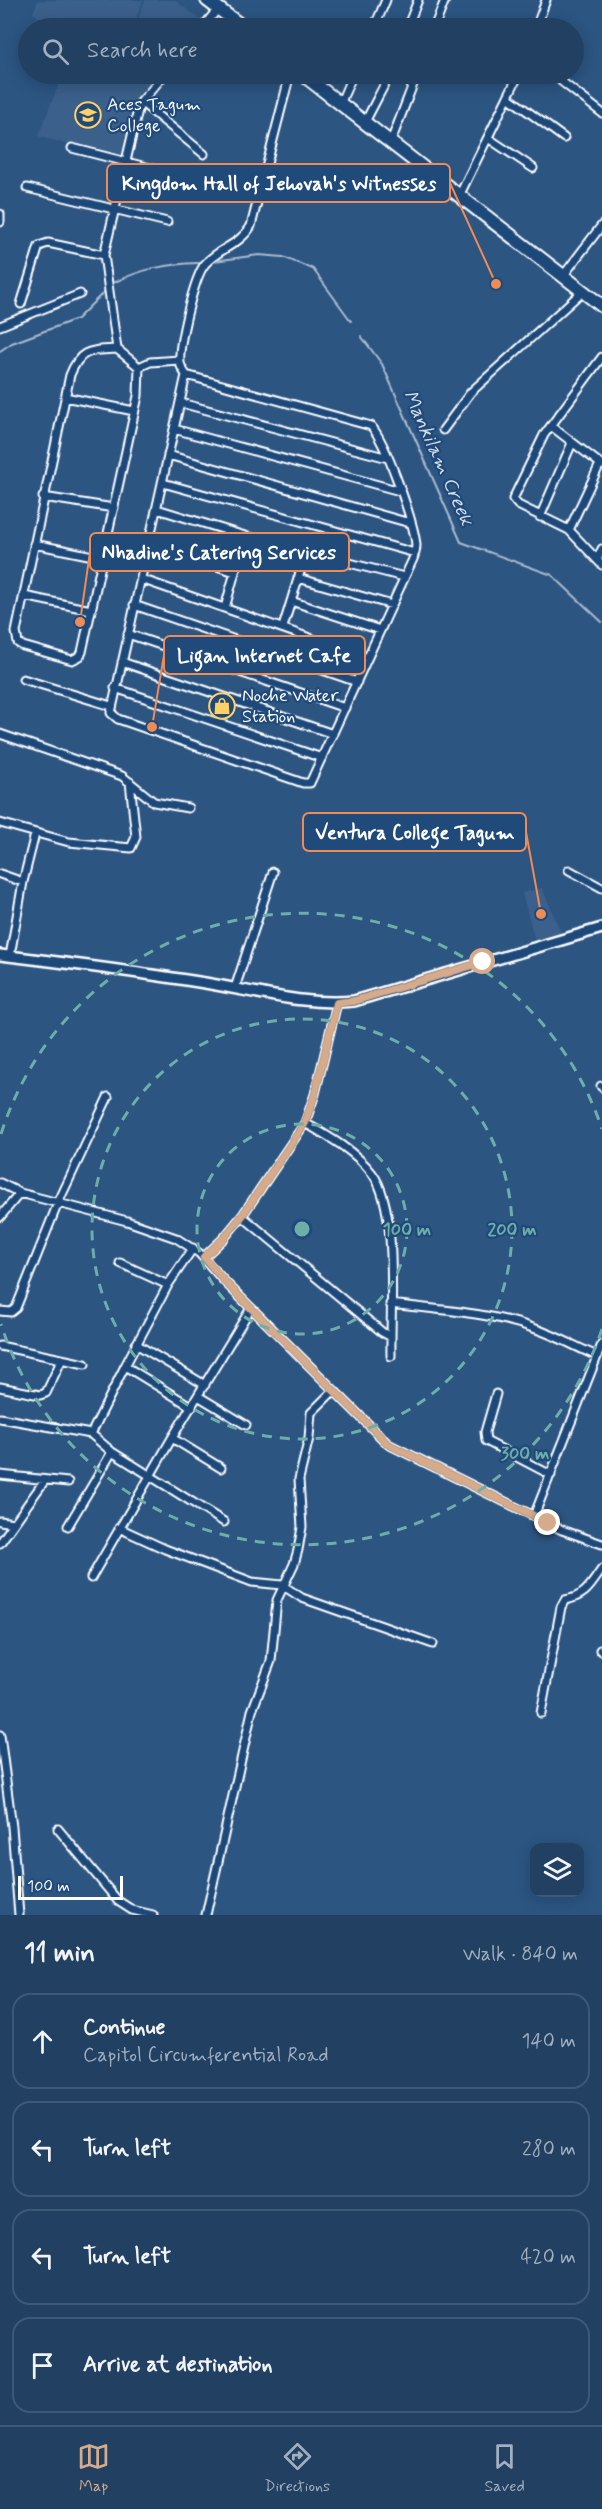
<!DOCTYPE html>
<meta charset="utf-8">
<style>
body{margin:0;font-family:Mynerve,sans-serif;background:#294768;color:#f1f3f6}
.controls{position:absolute;right:18px;bottom:18px;display:grid;overflow:hidden;border-radius:12px;box-shadow:0 3px 15px #0003}
.controls button{width:54px;height:54px;display:grid;place-items:center;padding:0;border:0;border-bottom:2px solid #3e5977;background:#214062;color:#f1f3f6;font:30px sans-serif}
.scale{position:absolute;left:18px;bottom:15px;width:105px;box-sizing:border-box;padding-left:6px;border:3px solid #fff;border-top:0;font-size:16px;line-height:21px;white-space:nowrap;color:#fff;-webkit-text-stroke:4px #1f4a7a;paint-order:stroke}
.stop{position:absolute;width:18px;height:18px;margin:-14px;border:4px solid #d6ab8b;border-radius:50%;background:#fff}
.stop.end{background:#d6ab8b;border-color:#fff;box-shadow:0 2px 6px #0008}
.list{margin:0;padding:0;list-style:none}
h2{display:flex;justify-content:space-between;align-items:center;height:78px;margin:0;padding:0 24px;font-size:26px}
h2 small{font-size:20px;font-weight:400;color:#a2afbe}
.list li{display:grid;grid-template-columns:39px 1fr auto;gap:18px;align-items:center;box-sizing:border-box;height:96px;margin:0 12px 12px;padding:0 12px;border:2px solid #3e5977;border-radius:18px}
.list b{display:block;font-size:22px;white-space:nowrap}
.list p{margin:0;font-size:20px;white-space:nowrap;color:#a2afbe}
.list em{font-size:20px;font-style:normal;color:#a2afbe}
.icon{flex:none;width:33px;height:33px;fill:none;stroke:currentColor;stroke-width:2;stroke-linecap:round;stroke-linejoin:round}
.map{position:relative;flex:none;width:602px;height:1915px;overflow:hidden}
.search{position:absolute;background:#214062;box-shadow:0 3px 15px #0003;left:18px;right:18px;top:18px;height:66px;display:flex;align-items:center;gap:15px;box-sizing:border-box;padding:0 21px;border-radius:33px;color:#a2afbe;font-size:22px}
.sheet{height:510px;background:#214062}
nav{display:flex;justify-content:space-around;align-items:center;box-sizing:border-box;height:84px;border-top:2px solid #3e5977;background:#214062;font-size:16px;color:#a2afbe}
nav a{display:grid;justify-items:center;gap:3px}
nav .on{color:#d6ab8b}
.map>svg:first-child{display:block}
.built{fill:#3b618b}
.lines{fill:none;stroke-linecap:round;stroke-linejoin:round}
.stream{stroke:#acbcce;stroke-width:2}
.street-casing{stroke:#fff;stroke-width:11}
.secondary-casing{stroke:#fff;stroke-width:14}
.highway-casing{stroke:#fff;stroke-width:16}
.street{stroke:#1f4a7a;stroke-width:7}
.secondary{stroke:#1f4a7a;stroke-width:9}
.highway{stroke:#1f4a7a;stroke-width:12}
.route{stroke:#d6ab8b;stroke-width:8}
.ring{fill:none;stroke:#6fada8;stroke-width:3;stroke-dasharray:10 8}
.labels{text-anchor:middle;dominant-baseline:central;stroke-width:4.5;stroke-linejoin:round;paint-order:stroke}
.poi-label{font-size:18px;fill:#fff;stroke:#1f4a7a;text-anchor:start}
.water-label{font-size:20px;font-style:italic;fill:#d5dde6;stroke:#1f4a7a}
.centre{fill:#6fada8;stroke:#1f4a7a;stroke-width:3}
.ring-label{font-size:18px;text-anchor:middle;font-weight:bold;fill:#6fada8;stroke:#1f4a7a;stroke-width:4.5;stroke-linejoin:round;paint-order:stroke}
.leader{fill:none;stroke:#ef8b55;stroke-width:2}
.callout-dot{fill:#ef8b55;stroke:#1f4a7a;stroke-width:2}
.callout{fill:#1f4a7a;stroke:#ef8b55;stroke-width:2}
.callout-label{font-size:20px;text-anchor:middle;font-weight:bold;fill:#fff}
</style>
<div class="map">
<svg width="602" height="1915" viewBox="0 0 602 1915">
<rect width="100%" height="100%" fill="#2c5582"/>
<filter id="ink" filterUnits="userSpaceOnUse"><feTurbulence type="fractalNoise" baseFrequency=".0167" numOctaves="2"/><feDisplacementMap in="SourceGraphic" scale="12" xChannelSelector="R" yChannelSelector="G"/><feConvolveMatrix kernelMatrix="1 2 1 2 8 2 1 2 1" color-interpolation-filters="sRGB"/></filter>
<g filter="url(#ink)">
<path class="built" d="M38,0H143L133,28H53L33,13Z
M145,0H175L203,22L197,28H135Z
M63,74H161L131,111L124,160L38,136Z
M542,888L562,935L535,940L522,893Z"/>
<g class="lines">
<path class="stream" d="M214,261L259,255L283,257L313,269L351,321
M113,283C141,269 167,264 198,263
M361,336L382,364L461,542L552,575L602,622
M0,351L12,343L77,319L104,292"/>
<g class="street-casing">
<path id="street" d="M202,28L218,9
M374,28L386,0
M407,28L418,0
M434,28L445,0
M536,28L546,0
M552,74L602,113
M508,97L564,138
M141,102L204,154
M340,104L353,74
M364,124L390,74
M488,138L533,168
M390,144L417,74
M72,148L259,196
M27,188L167,222
M459,196L519,74
M0,214V222
M563,276L602,225
M21,304L39,246L48,243L104,255
M0,326L80,294
M117,349C90,351 81,348 70,375L16,632L18,643L23,646L72,660L80,656L82,652L138,396L139,367
M602,357L544,435L513,499L518,505L569,530L602,565
M139,367L117,349L104,255L138,110L141,102L165,74
M139,367L150,362L180,360
M186,375L111,713L118,719L303,783H310L413,559C415,554 416,550 416,545C414,523 386,442 371,426L186,375C184,371 181,368 180,363C178,346 194,277 205,264C219,248 240,245 251,226L290,74
M65,397L134,411
M181,403L388,458
M551,426L602,465
M174,429L400,491
M443,430L471,392L583,291
M168,455L410,523
M163,483L415,553
M43,497L114,508
M157,509L245,536L404,577
M540,517L572,443
M569,530L600,464
M34,544L103,558
M149,544L235,572
M597,560L602,549
M298,578L392,605
M141,579L367,658
M24,596L91,610
M291,601L380,630
M134,605L357,682
M225,608L245,536
M283,627L306,553
M128,634L345,708
M122,662L333,734
M23,679L111,706
M115,688L322,758
M0,734L122,776L154,802L188,808
M0,823L69,842L131,848L136,837L130,782
M569,870L602,888
M0,874L23,882
M10,956L23,882L35,834
M235,988L273,872
M601,1086L602,1087
M305,1123C328,1136 356,1152 372,1173C399,1208 390,1310 391,1356
M0,1183L20,1193L127,1221L176,1238L199,1253L225,1282L388,1444L562,1530L602,1544
M242,1216L382,1332L391,1337
M0,1217L20,1193
M204,1257L224,1238L242,1216L305,1123L315,1094L337,1003
M120,1263L168,1285
M390,1304C438,1310 488,1312 533,1328C555,1335 576,1347 597,1356
M0,1311L11,1312L16,1308L58,1203L108,1097
M136,1344L205,1385
M0,1346L85,1364
M125,1366L192,1407
M0,1387L40,1395L46,1393L62,1359
M496,1394L485,1432L486,1441L551,1475
M198,1396L246,1425
M0,1418L91,1434L112,1452L224,1522
M91,1434L125,1366L168,1285L193,1248
M172,1438L221,1468
M0,1475L68,1482
M534,1516L602,1344
M0,1521L14,1523
M68,1526L112,1452
M119,1528L165,1549L252,1582L282,1585L302,1598L433,1644
M0,1543L45,1480
M91,1578L172,1438L251,1308
M600,1650L602,1651
M541,1713L561,1607L565,1600C586,1596 590,1586 602,1569
M0,1735L12,1827L19,1915
M58,1829L118,1901L132,1910L153,1915
M206,1915L252,1711L271,1661L277,1600L294,1564L298,1550L302,1527L299,1479L309,1438L311,1413L334,1390"/>
</g>
<g class="secondary-casing">
<path id="secondary" d="M0,955C68,963 136,972 205,983C254,991 304,1006 354,1001L602,928"/>
</g>
<g class="highway-casing">
<path id="highway" d="M207,0L244,28
M302,74L602,306"/>
</g>
<use href="#street" class="street"/>
<use href="#secondary" class="secondary"/>
<use href="#highway" class="highway"/>
</g>
</g>
<g class="lines" filter="url(#ink)">
<path class="route" d="M483,962L354,1001L337,1003L315,1094L305,1123L242,1216L224,1238L204,1257L225,1282L388,1444L548,1523"/>
</g>
<g class="ring">
<circle cx="302" cy="1229" r="105"/>
<circle cx="302" cy="1229" r="210"/>
<path d="M602 1329A316 316 0 0 1 1 1324M1 1134A316 316 0 0 1 602 1129"/>
</g>
<defs>
<g id="university-ring" transform="scale(1.35)"><circle r="9.5" fill="#1f4a7a" stroke="#ffd166" stroke-width="1.5"/><path d="M0-5L7-2L0 1L-7-2ZM-4 1L0 2.5L4 1V4Q0 6-4 4Z" fill="#ffd166"/></g>
<g id="shop-ring" transform="scale(1.35)"><circle r="9.5" fill="#1f4a7a" stroke="#ffd166" stroke-width="1.5"/><path d="M-5-2.5h2.3a2.7 3.5 0 0 1 5.4 0H5L5.5 6h-11ZM-1.5-2.5h3a1.5 2.3 0 0 0-3 0Z" fill="#ffd166"/></g>
</defs>
<g fill-rule="evenodd">
<use href="#university-ring" x="88" y="115"/>
<use href="#shop-ring" x="222" y="706"/>
</g>
<g class="labels">
<g class="poi-label">
<text x="107" y="105">Aces Tagum<tspan x="107" dy="21">College</tspan></text>
<text x="242" y="696">Noche Water<tspan x="242" dy="21">Station</tspan></text>
</g>
<g class="water-label">
<text transform="translate(438 458) rotate(66)">Mankilam Creek</text>
</g>
</g>
<circle cx="302" cy="1229" r="9" class="centre"/>
<g class="ring-label">
<text x="407" y="1235">100 m</text>
<text x="512" y="1235">200 m</text>
<text x="525" y="1459">300 m</text>
</g>
<path class="leader" d="M496 284L450 183M80 622L90 552M152 727L164 655M541 914L526 832"/>
<g class="callout-dot">
<circle cx="496" cy="284" r="6"/>
<circle cx="80" cy="622" r="6"/>
<circle cx="152" cy="727" r="6"/>
<circle cx="541" cy="914" r="6"/>
</g>
<g class="callout">
<rect x="107" y="164" width="343" height="38" rx="6"/>
<rect x="90" y="533" width="259" height="38" rx="6"/>
<rect x="164" y="636" width="201" height="38" rx="6"/>
<rect x="303" y="813" width="223" height="38" rx="6"/>
</g>
<g class="callout-label">
<text x="279" y="190">Kingdom Hall of Jehovah's Witnesses</text>
<text x="219" y="559">Nhadine's Catering Services</text>
<text x="264" y="662">Ligan Internet Cafe</text>
<text x="415" y="839">Ventura College Tagum</text>
</g>
</svg>
<div class="controls">
<button><svg class="icon" aria-label="layers" viewBox="0 0 24 24"><path d="M12 4l9 5-9 5-9-5zM3 14l9 5 9-5"/></svg></button>
</div>
<div class="scale">100 m</div>
<div class="stop" style="left:483px;top:962px"></div>
<div class="stop end" style="left:548px;top:1523px"></div>
<div class="search"><svg class="icon" aria-label="search" viewBox="0 0 24 24"><circle cx="10" cy="10" r="6"/><path d="M15 15l6 6"/></svg>Search here</div>
</div>
<section class="sheet">
<h2>11 min<small>Walk · 840 m</small></h2>
<ul class="list">
<li><svg class="icon" aria-label="ahead" viewBox="0 0 24 24"><path d="M12 20V5M6 11l6-6 6 6"/></svg><div><b>Continue</b><p>Capitol Circumferential Road</p></div><em>140 m</em></li>
<li><svg class="icon" aria-label="left" viewBox="0 0 24 24"><path d="M17 20v-9H6M10 6l-5 5 5 5"/></svg><div><b>Turn left</b></div><em>280 m</em></li>
<li><svg class="icon" aria-label="left" viewBox="0 0 24 24"><path d="M17 20v-9H6M10 6l-5 5 5 5"/></svg><div><b>Turn left</b></div><em>420 m</em></li>
<li><svg class="icon" aria-label="arrive" viewBox="0 0 24 24"><path d="M6 21V4h12l-3 4 3 4H6"/></svg><div><b>Arrive at destination</b></div></li>
</ul>
</section>
<nav>
<a class="on"><svg class="icon" aria-label="map" viewBox="0 0 24 24"><path d="M3 6l6-2 6 2 6-2v14l-6 2-6-2-6 2zM9 4v14M15 6v14"/></svg>Map</a>
<a><svg class="icon" aria-label="directions" viewBox="0 0 24 24"><path d="M12 3l9 9-9 9-9-9zM9 14v-3h6M13 9l2 2-2 2"/></svg>Directions</a>
<a><svg class="icon" aria-label="saved" viewBox="0 0 24 24"><path d="M7 4h10v16l-5-4-5 4z"/></svg>Saved</a>
</nav>
